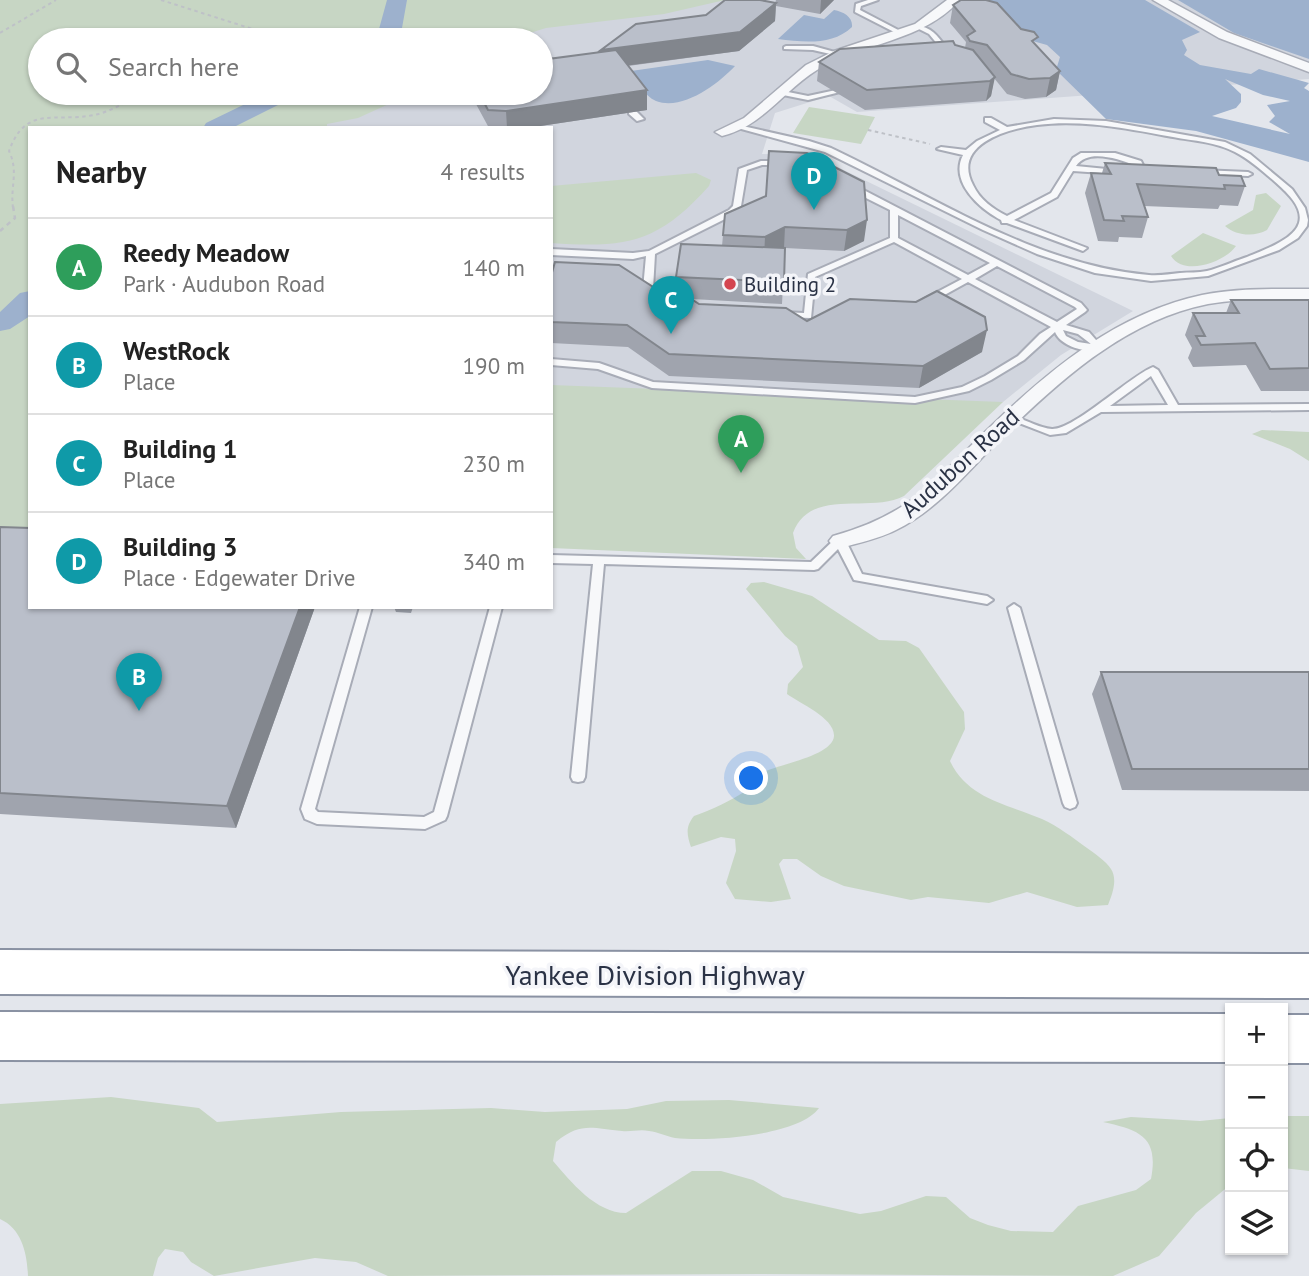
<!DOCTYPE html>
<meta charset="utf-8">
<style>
body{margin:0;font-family:"PT Sans",sans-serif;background:#f6f6f6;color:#222}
.controls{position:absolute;right:21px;bottom:21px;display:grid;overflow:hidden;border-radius:0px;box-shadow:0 2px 5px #0004}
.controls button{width:63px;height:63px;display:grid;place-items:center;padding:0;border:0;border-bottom:2px solid #e0e0e0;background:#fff;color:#222;font:35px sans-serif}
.you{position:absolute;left:752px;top:779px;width:24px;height:24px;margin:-18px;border:5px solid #fff;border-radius:50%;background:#1a73e8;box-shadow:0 0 0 10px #1a73e833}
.badge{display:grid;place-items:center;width:46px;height:46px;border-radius:50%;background:#0f766e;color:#fff;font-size:23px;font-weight:700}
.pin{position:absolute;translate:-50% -58px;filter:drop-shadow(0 2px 4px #0008)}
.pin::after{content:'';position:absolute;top:37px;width:24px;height:21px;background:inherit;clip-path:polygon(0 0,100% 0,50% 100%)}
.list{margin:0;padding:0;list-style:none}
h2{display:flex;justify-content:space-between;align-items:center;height:91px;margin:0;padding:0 28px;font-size:30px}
h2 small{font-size:23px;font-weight:400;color:#767676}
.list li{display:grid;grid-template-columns:46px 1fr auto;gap:21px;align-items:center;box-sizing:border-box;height:98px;padding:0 28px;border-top:2px solid #e0e0e0}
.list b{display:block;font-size:26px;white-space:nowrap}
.list p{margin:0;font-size:23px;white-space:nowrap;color:#767676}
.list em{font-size:23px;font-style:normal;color:#767676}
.icon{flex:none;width:38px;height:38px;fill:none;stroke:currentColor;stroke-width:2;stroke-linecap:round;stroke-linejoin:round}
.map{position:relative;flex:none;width:1309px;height:1276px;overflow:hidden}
.search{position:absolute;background:#fff;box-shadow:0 2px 5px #0004;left:28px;top:28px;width:525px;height:77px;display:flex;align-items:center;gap:18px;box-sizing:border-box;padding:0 24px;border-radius:38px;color:#767676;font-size:26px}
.panel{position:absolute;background:#fff;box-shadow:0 2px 5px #0004;left:28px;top:126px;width:525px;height:483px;border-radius:0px}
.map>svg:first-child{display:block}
.built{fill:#d1d5de}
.green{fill:#c7d6c4}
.water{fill:#9db1cd;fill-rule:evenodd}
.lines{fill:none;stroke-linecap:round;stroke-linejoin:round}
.river{fill:#9db1cd;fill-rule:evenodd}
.lane-casing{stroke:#a8acb7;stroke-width:4}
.street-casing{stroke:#a8acb7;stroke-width:3}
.highway-casing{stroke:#8a92a3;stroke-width:4}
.path-far1{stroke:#bec1c7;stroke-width:2;stroke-dasharray:3.5 3.5;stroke-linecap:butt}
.path{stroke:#bec1c7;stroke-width:2.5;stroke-dasharray:4.5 4.5;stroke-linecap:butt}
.lane{fill:#f7f8fa;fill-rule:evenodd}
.street{fill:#f7f8fa;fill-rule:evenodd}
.highway{fill:#fff;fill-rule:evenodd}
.wall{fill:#a0a4ae}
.shaded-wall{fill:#82868d}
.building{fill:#babfca;stroke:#82868d;stroke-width:2}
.poi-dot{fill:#d44550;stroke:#f4f5f9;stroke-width:2.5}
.labels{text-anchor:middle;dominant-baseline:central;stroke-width:7;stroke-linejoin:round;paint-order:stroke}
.far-poi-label{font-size:21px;fill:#2a3245;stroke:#f4f5f9;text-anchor:start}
.street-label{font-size:24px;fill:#2a3245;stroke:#f4f5f9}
.near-street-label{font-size:28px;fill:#2a3245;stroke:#f4f5f9}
</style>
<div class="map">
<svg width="1309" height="1276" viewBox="0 0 1309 1276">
<rect width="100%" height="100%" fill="#e3e6ec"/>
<path class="built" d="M644,0H1309V79L857,112L829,96L775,113L762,154L813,155L1133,311L1061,355L1003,402L915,428L551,387V128H278L351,93H541V40H486Z"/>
<path class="green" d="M0,0H725L664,14L546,28L507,40H40V93H413L358,118L327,124V128H30V528L0,527Z
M809,107L875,117L861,144L793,133Z
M696,173L711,180L709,186C657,244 626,248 551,243V186Z
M1266,193L1281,206L1267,230C1255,237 1236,236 1225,226L1253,210L1256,195Z
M1203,233L1236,246C1225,262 1184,277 1171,256Z
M551,385L1003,402L904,496C869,514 810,487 793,533L796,548L806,559L551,548Z
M1262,430L1309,432V461L1290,449L1252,434Z
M764,582L812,596L879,640L906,641L919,648L964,712L965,729L950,761C968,799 1007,804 1042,819C1059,827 1072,837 1087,848C1094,853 1106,861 1111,869C1118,880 1112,895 1108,905L1077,907L1027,892L989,903L928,897L911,900L844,886L821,876L797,859H783L779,864L791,899L771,902L735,899L726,883L736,851L735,839L721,837L691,847C687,835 685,827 694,816C712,810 732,800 747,790C754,784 756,774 766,771C782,764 833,755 834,736C835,718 799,703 787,694L788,684L803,667L797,646L785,636L746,589L751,583Z
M111,1097L199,1108L217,1122L341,1112L491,1108L545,1112L627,1109L666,1101L729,1100L819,1108C799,1136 709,1142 675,1138C666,1136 658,1132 649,1131C640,1129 631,1132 622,1131C593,1129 582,1121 556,1142L553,1161C571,1182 596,1213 626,1213L692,1171H721L753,1180L783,1197L860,1214L881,1211L926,1196L946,1197L970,1218L988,1225L1011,1231L1053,1232L1078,1206L1136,1190L1151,1179C1159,1137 1140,1130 1103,1122L1131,1117L1200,1121L1230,1118V1185L1196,1213L1159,1256L1113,1276L758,1274L388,1276L356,1262L315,1258L214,1276L191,1262L183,1252L165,1249L158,1258L153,1276H28C27,1253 22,1229 0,1219V1104Z
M1283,1116H1309V1171L1283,1168Z"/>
<path class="water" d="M975,0H1145L1200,32L1182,40L1187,50L1184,55L1200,65L1251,74L1259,69L1309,83L1304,88L1309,91V162L1196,131L1106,119L1056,70L1060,57L1047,45L1029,40ZM1225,79L1263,95L1290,101L1267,105L1275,116L1269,122L1290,134L1212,116L1236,108L1241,102V94Z
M1178,0H1309V59L1234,33Z
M834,10C844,12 853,17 852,27C832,46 803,42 778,39L804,15L824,19Z
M708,60L735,66C718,84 683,111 656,101C644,96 637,81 631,71Z"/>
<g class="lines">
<path class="river" d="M387,0H407L402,28L396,40H376Z
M268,93H295L292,98L232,128H203L206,123Z
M30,291V316L10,329L0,331V312L20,293Z"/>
<g class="lane-casing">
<path id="lane" d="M868,0H878L861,6L860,10L904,33V35H900L855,12L856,4Z
M917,26C930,26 938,36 945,46L943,51L932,53V51L938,49L939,46L929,34L917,28Z
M786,46H813L842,54L839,56L813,50L784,49V47Z
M778,90L808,96L836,90L840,92L808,100L778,94Z
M629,110H635L644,119L637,121L629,114Z
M985,118H991L1007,127L1054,119L1106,121L1225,142L1250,154L1292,189L1305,208L1308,220L1307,226L1298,238L1279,250L1208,276L1151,281L1095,273L1037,254L983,230L825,152L734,127L738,125L809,141L831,148C933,196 1034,265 1149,275C1159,276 1170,274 1180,273C1189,272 1198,273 1207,271C1220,268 1234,261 1247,257C1261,251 1294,240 1299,223C1304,206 1284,190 1273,180C1261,170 1249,159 1235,152C1216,142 1194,141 1173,137C1129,129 1082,119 1037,125C1006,129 952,145 973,185C980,200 993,209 1007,216L1051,193L1073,158L1081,153H1115L1141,161L1144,167L1155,170L1151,172L1138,171L1135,165C1118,159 1088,148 1076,166L1117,170L1121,172L1117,174L1073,171L1057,197L1014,220L1087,248L1083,251L1007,223H1002L1001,220C980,209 949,182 963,155L937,149L941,147L966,150L977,141L1000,130L985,122Z
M761,161H785L789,163L785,165H762L747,170L741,206L735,214L655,254L653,289L657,297L655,299H649L643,289L646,256L633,259L551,255V249L633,253L649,251L729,210L733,206L739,169Z
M1201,170L1248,172L1252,174L1248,176L1204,174L1200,172Z
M848,185H854L1081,303L1087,310L1085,312L1066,325L1089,332L1103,348C1090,355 1061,347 1055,332L1024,360L991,380L969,391L915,403L652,388L598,369L551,365V359L599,363L653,382L915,397L962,387L985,376L1018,356L1040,334L1051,327L968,282L930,303H924V299L962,279L894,242L815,277L811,318L780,317L778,315L783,312L804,313L808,274L890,238V210L848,189ZM898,215L990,263L968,275L898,238ZM997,266L1075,307L1077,309L1057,322L975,279ZM1063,330L1078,334L1091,344L1078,342L1066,336Z
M1153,367L1158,370L1178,405L1309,404V410L1101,412L1066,433L1050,435L1006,418L1011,415C1024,419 1039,428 1052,429C1074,430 1130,376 1153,367ZM1151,376L1168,405L1110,406Z
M840,537L846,541L862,574L987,596L993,600L987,604L854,580L838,549L818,569L814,570L604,564L585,777L583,781L578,782L573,781L571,777L593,564L551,563V555L811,562L836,538Z
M1014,604L1020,608L1077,803L1075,807L1070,809L1065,807L1063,803L1008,608Z
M360,607H372L315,809L318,812L424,817L434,812L490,607H502L447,816L445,820L425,829L317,824L305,819L301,809Z"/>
</g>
<g class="street-casing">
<path id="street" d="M947,0H960C922,42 864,42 817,70C783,91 763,126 722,136L715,132L744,118L806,65L834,51L915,24Z
M1153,0H1168L1227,32L1309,63V72L1219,38Z
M1309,289V299C1275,299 1241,298 1208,304C1127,320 1061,379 1004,435C970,469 939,509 896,530C878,539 859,543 840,548L833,546L829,541L833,536C911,514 932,483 988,429C1049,370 1117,313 1202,295C1237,288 1274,289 1309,289Z"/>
</g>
<g class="highway-casing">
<path id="highway" d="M0,950L1309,954V998L0,994Z
M0,1012L1230,1014V1062L0,1060Z
M1283,1015H1309V1063H1283Z"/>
</g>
<path class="path-far1" d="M161,0L262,32L280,34L290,40
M0,33L56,0
M868,130L930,144
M13,208C10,186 19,172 9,151C26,104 55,123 94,115C111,112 129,100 144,93"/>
<path class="path" d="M0,231L15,218L13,206"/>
<use href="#lane" class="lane"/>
<use href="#street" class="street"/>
<use href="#highway" class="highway"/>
</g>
<path class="wall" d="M776,0H834L820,14L776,6L775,21L739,51L628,66L647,110L527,128H489L470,93H541L601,52V50L706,15L775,3Z
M953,5L1036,45L1060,71L1056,90L1046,97L1025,99L1007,94L994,78L991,96L986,101L865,110L817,81L819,62L955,45L965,48L966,42L950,23Z
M769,151L864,241L844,251L785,248L782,304L692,299L699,304L807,321L982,352L919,388L669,376L628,347L551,343V276L658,290L676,291V277L722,246L723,235L766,196Z
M1105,163L1219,175L1245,186L1238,206L1220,205L1218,209L1144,206L1148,217L1142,238L1119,237L1118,242L1098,241L1085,193L1091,173H1102Z
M1231,300H1309V391H1261L1246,365L1193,367L1188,358L1192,348L1185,335L1193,313H1226Z
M0,527L315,607L236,828L0,814Z
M394,607H413L411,613L396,612Z
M1101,672H1309V791L1122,790L1092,694Z"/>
<path class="shaded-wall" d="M821,0H834L820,14Z
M776,3L775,21L739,51L601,69V50Z
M1060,71L1056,90L1046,97L1050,78Z
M995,77L991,96L986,101L990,81Z
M647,90V110L527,128H507L506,111Z
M867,220L864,241L844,251L847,230Z
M785,227L784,248L764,258L765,237Z
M987,330L982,352L919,388L923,366Z
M300,607H315L236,828L227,806Z"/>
<path class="building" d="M725,0H760L776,3L740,32L601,50L636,24L706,15Z
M961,0H986L997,3L1021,29L1034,32L1038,37L1032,41L1060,71L1050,78L1029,79L1011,74L987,45L970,41L967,36L975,31L953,5Z
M953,41L955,45L973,50L995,77L990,81L867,90L819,62L840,49Z
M616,50L647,90L506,111L488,110L479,93H541V60Z
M769,151L807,153L864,182L867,220L847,230L785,227L765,237L723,235L725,214L766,196Z
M1105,163L1216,168L1219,175L1241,176L1245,186L1224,185L1225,189L1137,184L1148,217L1122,216L1124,221L1104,220L1091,173L1111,174Z
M681,244L785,248L784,282L676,277Z
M555,262L619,265L658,290L679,291L699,304L786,308L807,321L850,299L916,302L937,291L985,317L987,330L923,366L669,354L627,325L551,322V276Z
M1231,300H1309V368L1270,369L1255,343L1201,345L1196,336H1205L1193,313H1239Z
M0,527L30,528V607H300L227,806L0,793Z
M1101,672H1309V769H1132Z"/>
<circle class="poi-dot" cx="730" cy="284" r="7"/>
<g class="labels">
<g class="far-poi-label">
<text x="744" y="284">Building 2</text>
</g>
<g class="street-label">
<text transform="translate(960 463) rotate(-42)">Audubon Road</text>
</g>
<g class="near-street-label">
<text x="655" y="974">Yankee Division Highway</text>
</g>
</g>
</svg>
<div class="controls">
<button>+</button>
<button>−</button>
<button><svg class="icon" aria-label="locate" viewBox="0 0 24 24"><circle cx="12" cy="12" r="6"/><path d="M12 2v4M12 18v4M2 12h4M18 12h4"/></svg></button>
<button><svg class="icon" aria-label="layers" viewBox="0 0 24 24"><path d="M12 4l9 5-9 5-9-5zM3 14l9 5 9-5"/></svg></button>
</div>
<div class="you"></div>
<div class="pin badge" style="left:741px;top:473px;background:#2e9e5b">A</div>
<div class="pin badge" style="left:139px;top:711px;background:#0f9aa8">B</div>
<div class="pin badge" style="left:671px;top:334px;background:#0f9aa8">C</div>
<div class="pin badge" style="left:814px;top:210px;background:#0f9aa8">D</div>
<div class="search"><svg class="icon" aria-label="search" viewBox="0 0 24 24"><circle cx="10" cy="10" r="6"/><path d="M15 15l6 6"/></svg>Search here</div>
<section class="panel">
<h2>Nearby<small>4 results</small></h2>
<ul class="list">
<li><span class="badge" style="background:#2e9e5b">A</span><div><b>Reedy Meadow</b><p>Park · Audubon Road</p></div><em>140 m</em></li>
<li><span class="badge" style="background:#0f9aa8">B</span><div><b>WestRock</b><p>Place</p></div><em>190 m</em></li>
<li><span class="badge" style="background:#0f9aa8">C</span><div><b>Building 1</b><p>Place</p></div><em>230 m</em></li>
<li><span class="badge" style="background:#0f9aa8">D</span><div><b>Building 3</b><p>Place · Edgewater Drive</p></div><em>340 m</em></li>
</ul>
</section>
</div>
